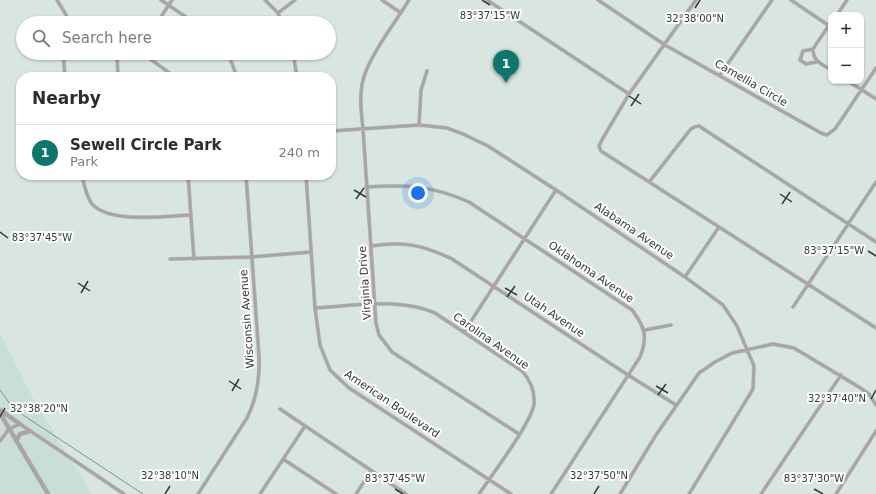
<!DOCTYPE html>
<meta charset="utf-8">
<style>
body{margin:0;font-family:"DejaVu Sans",sans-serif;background:#f7f7f7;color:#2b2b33}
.controls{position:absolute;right:12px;top:12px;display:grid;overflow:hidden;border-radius:8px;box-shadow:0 1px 3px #0004}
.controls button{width:36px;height:36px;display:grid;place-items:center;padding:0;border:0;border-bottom:1px solid #e1e1e2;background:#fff;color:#2b2b33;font:20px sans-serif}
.you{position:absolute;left:418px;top:193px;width:14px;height:14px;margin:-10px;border:3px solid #fff;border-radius:50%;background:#1a73e8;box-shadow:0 0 0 6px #1a73e833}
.badge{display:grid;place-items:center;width:26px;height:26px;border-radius:50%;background:#0f766e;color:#fff;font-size:13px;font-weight:700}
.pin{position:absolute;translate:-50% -33px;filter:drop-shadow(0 1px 2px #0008)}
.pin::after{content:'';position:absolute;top:21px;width:14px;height:12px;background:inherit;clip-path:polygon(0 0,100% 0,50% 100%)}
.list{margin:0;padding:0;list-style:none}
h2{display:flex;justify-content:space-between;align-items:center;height:52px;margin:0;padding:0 16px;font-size:17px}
h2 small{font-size:13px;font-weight:400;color:#7c7c81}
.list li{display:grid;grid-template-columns:26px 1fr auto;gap:12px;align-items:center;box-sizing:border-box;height:56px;padding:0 16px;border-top:1px solid #e1e1e2}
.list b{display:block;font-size:15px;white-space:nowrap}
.list p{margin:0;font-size:13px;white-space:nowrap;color:#7c7c81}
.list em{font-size:13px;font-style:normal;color:#7c7c81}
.icon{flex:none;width:22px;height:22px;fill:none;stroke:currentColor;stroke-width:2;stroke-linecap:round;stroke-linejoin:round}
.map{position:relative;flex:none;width:876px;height:494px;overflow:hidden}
.search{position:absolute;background:#fff;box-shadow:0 1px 3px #0004;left:16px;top:16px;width:320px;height:44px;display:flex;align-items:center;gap:10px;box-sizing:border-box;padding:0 14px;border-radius:22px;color:#7c7c81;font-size:15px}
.panel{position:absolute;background:#fff;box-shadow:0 1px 3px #0004;left:16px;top:72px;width:320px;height:108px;border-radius:16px}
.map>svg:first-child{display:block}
.built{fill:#c9ded6}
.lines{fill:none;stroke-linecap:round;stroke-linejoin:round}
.stream{stroke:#6e9b8c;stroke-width:1}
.minor-casing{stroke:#b8c3bf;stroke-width:4}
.tertiary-casing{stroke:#b8c3bf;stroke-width:5}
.minor{stroke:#aaa5a3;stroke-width:3}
.tertiary{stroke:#aaa5a3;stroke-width:4}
.ticks{fill:none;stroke:#343937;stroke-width:1.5}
.labels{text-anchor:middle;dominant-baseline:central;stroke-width:4;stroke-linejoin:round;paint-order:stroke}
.street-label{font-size:11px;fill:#343937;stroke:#fff}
.ticks-label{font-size:10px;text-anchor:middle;fill:#343937;stroke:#fff;stroke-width:4;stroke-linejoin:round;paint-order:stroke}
</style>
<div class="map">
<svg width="876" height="494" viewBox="0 0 876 494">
<rect width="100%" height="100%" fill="#d9e5e1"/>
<path class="built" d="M0,334L35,402L92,494H0Z"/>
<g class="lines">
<path class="stream" d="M0,390L10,404L23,415L143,494"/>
<g class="minor-casing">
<path id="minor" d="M57,0L71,23
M161,0L195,23
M265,0L278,13L282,23
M382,0L401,13
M409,0C395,23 376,46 366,71C358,90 361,110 363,129L376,323L379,335L392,352L519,434
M487,0L629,94
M598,0L665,45L821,133L827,135L835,129L876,68
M696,0L629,94L603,138L599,146L601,151L876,328
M791,0L828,25
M278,13L295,0
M837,15L847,0
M831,22L813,49C813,62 822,64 831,70
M157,23L172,0
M813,49L803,51L800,60L806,64L816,62
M63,53L65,77
M117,53L118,77
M142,53L175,77
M228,53L237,77
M293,53L297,77
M720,75L772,0
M848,81L876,99
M419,125L421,90L427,71
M331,131L419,125L447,128L463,134L488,146L556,190L685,277L723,305L737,326L754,366L753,389L689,494
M82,175C84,185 86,196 92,204C110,224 167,216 191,215
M188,175L194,259
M306,175L315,308L320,345L330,370L349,388L511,494
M650,181L690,130L694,127L699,126L876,242
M366,187C406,184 433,186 469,202L632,310C645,327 648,337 640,357L551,494
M371,246C403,241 423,245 452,259L628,375L676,405
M170,259L252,257L311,252
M685,277L719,227
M793,307L876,182
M315,308C354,306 398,297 435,313L522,371C531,381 535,391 534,404C532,422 491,476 479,494
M645,330L671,325
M464,332L556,190
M280,409L406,494
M0,441L9,429L20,424L124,494
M283,459L336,494
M198,494L247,418C257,398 260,378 259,356L246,175
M260,494L305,426
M356,494L371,471
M620,494L656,435L699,373L715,362L732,353L773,344L794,348L859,387L869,394L876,405
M761,494L841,375
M836,494L876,431"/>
</g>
<g class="tertiary-casing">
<path id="tertiary" d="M0,410L20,424
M0,413L48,494
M16,441L20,434L30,431"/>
</g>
<use href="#minor" class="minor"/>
<use href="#tertiary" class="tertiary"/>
</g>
<path class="ticks" d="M482,0L490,5M695,8L700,0M629,96L641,104M631,106L639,94M354,190L366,197M780,194L792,202M356,199L364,188M782,204L790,192M0,232L8,238M868,251L876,256M78,283L90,291M505,288L517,295M81,293L88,281M507,297L515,286M229,381L241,389M656,386L668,393M232,391L239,379M658,395L666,384M871,399L876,390M0,417L5,408M395,489L403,494M814,489L823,494M165,494L170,486M594,494L599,486"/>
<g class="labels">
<g class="street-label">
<text transform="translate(751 83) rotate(30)">Camellia Circle</text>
<text transform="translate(634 231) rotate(34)">Alabama Avenue</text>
<text transform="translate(591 272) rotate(34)">Oklahoma Avenue</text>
<text transform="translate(365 283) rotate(-94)">Virginia Drive</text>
<text transform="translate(554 315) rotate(34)">Utah Avenue</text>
<text transform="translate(247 319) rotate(-94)">Wisconsin Avenue</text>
<text transform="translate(491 341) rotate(35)">Carolina Avenue</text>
<text transform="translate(392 404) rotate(34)">American Boulevard</text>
</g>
</g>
<g class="ticks-label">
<text x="490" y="19">83°37'15"W</text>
<text x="695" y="22">32°38'00"N</text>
<text x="42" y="241">83°37'45"W</text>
<text x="834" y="254">83°37'15"W</text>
<text x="837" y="402">32°37'40"N</text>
<text x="39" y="412">32°38'20"N</text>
<text x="170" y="479">32°38'10"N</text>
<text x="599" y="479">32°37'50"N</text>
<text x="814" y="482">83°37'30"W</text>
<text x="395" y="482">83°37'45"W</text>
</g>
</svg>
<div class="controls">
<button>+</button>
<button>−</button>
</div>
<div class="you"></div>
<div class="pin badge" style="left:506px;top:83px">1</div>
<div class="search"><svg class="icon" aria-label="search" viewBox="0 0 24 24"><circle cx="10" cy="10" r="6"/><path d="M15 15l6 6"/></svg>Search here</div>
<section class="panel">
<h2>Nearby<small></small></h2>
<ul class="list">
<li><span class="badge">1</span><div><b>Sewell Circle Park</b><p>Park</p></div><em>240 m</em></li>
</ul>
</section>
</div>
